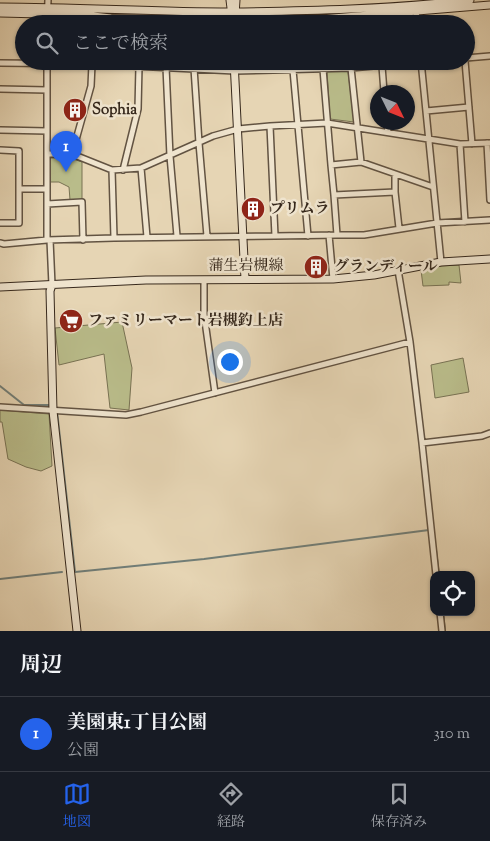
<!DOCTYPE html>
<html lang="ja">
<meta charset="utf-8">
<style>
body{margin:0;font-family:"Sorts Mill Goudy","Noto Serif JP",serif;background:#20242c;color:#f1f3f6}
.controls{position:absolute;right:15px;bottom:15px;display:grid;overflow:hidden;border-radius:10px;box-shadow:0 1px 4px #0004}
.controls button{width:45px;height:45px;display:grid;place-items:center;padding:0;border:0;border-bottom:1px solid #363941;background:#171b24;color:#f1f3f6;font:25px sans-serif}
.compass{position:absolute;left:370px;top:85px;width:45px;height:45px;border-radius:50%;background:#171b24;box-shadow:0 1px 4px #0004;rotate:133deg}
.you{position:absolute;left:229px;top:361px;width:18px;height:18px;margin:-12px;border:4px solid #fff;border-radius:50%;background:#1a73e8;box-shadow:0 0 0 8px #1a73e833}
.badge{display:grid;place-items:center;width:32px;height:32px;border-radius:50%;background:#2563eb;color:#fff;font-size:16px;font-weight:700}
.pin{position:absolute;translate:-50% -41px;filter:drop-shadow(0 1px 2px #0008)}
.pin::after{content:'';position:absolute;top:26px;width:18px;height:15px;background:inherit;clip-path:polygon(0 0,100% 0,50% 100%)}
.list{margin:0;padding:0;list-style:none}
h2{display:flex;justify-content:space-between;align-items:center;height:65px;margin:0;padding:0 20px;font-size:21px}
h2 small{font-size:16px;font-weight:400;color:#9ea1a6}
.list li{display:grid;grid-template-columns:32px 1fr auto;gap:15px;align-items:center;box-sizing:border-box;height:75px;padding:0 20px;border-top:1px solid #363941}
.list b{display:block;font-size:19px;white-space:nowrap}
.list p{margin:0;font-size:16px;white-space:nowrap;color:#9ea1a6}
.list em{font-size:16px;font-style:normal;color:#9ea1a6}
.icon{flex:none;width:28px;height:28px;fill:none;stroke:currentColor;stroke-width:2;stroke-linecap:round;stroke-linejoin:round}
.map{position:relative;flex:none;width:490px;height:631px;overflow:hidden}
.search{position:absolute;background:#171b24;box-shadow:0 1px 4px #0004;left:15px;right:15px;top:15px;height:55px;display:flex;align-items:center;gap:12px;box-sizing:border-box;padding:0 18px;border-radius:28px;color:#9ea1a6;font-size:19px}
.sheet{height:140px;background:#171b24}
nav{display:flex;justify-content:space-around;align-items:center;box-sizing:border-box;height:70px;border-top:1px solid #363941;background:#171b24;font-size:14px;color:#9ea1a6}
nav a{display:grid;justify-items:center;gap:2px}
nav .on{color:#2563eb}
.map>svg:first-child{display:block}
.green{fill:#b9bc8a;stroke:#787253}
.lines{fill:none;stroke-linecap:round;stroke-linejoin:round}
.stream{stroke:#717e78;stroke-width:2}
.street-casing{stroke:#625342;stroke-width:8}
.secondary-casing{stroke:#36281c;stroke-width:9}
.street{stroke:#efe4ce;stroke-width:5}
.secondary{stroke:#efe4ce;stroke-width:7}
.labels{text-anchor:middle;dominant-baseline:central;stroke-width:5;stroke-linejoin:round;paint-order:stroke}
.poi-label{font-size:15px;font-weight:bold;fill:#36281c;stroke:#efe4ce;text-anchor:start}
.street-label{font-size:15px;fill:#36281c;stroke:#efe4ce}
</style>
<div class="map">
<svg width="490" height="631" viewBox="0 0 490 631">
<rect width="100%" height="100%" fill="#e6d5b4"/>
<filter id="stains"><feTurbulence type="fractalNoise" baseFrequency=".004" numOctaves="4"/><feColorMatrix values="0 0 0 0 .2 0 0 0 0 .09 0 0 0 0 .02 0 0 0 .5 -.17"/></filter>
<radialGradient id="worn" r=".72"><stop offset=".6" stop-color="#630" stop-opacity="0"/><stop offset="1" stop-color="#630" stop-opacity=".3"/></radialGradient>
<path class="green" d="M327,71H348L354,122L330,119Z
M51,158H70L82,162V200H70L69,187L59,182H49V160Z
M459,265L461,283L449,282V285L423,286L421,270L441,266Z
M122,322L132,368L129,410L110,408L104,354L59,365L55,328Z
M463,358L469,392L435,398L431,365Z
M0,410L49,414L52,466L41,471L26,467L8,459L2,422H0Z"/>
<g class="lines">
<path class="stream" d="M0,386L24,405H52
M57,411L75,572L204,559L429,530
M436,550L439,575
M0,579L62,572
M443,612L445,631"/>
<g class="street-casing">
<path id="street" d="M416,12L418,24
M47,24L48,0
M466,58L490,56
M47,61V240
M421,61L441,262
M465,61L472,144
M0,63L92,64L235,71L351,68L429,61
M382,66L384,92
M166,67L170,156L177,236
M194,68L199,143L207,236
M351,68L361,162L331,165L334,195L395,192V174
M323,69L331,165
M293,70L308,236
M0,89L47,90
M426,111L469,107
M387,122L388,132
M270,126L327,123L460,144L490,143
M0,130L47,131
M487,143L490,200
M460,144L465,222
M0,150L19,151V223H0
M47,154H72L112,170L141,168L213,136L238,129L270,126L275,236L337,235L334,195
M72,154L91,86L92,64
M361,162L433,187
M141,168L147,237
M112,170L114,238L275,236
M123,170L138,109L139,66
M19,189H47
M395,192L399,228
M47,204L82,202L83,240
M329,235L333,279
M337,235H364L437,223L490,220
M50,240L52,285
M0,243L4,244L47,240L114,238
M398,270L410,342L422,443L436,575
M204,280V314L215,393
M0,407L126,415L141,412L410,342
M422,443L482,436L490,433
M440,612L442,631"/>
</g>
<g class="secondary-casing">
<path id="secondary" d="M230,0L232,16
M0,7C77,7 154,12 231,12C311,11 390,9 470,0
M0,13L84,15L111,18L309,20L490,5
M235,15L236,0
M234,61L245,279
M52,285L50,291L53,411L77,631
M0,287L146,280L333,279L374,275L441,262L490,259"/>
</g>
<use href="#street" class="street"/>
<use href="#secondary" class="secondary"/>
</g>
<defs>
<g id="building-disc" transform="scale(1.25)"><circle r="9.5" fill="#8f2418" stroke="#efe4ce"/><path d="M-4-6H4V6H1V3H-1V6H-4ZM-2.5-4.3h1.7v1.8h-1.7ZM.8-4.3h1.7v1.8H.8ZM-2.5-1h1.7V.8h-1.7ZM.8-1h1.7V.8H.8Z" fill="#fff"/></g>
<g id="supermarket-disc" transform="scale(1.25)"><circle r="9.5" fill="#8f2418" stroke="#efe4ce"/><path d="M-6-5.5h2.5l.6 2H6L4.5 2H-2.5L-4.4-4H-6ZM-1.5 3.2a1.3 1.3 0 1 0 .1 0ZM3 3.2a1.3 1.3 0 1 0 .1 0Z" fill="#fff"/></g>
</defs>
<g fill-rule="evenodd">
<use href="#building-disc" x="75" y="110"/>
<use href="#building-disc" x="253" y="209"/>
<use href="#building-disc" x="316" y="267"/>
<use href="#supermarket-disc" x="71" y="321"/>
</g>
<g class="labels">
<g class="poi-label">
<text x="92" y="110">Sophia</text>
<text x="270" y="209">プリムラ</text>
<text x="334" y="267">グランディール</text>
<text x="88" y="321">ファミリーマート岩槻釣上店</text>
</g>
<g class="street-label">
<text x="246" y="266">蒲生岩槻線</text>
</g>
</g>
<rect width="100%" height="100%" filter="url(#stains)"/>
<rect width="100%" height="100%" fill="url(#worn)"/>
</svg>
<div class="controls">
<button><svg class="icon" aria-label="locate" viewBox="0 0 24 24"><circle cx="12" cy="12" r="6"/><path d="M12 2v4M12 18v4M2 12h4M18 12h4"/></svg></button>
</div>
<svg class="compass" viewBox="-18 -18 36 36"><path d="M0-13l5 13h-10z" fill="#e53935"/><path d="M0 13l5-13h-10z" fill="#9ea1a6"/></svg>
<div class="you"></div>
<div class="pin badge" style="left:66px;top:172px">1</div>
<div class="search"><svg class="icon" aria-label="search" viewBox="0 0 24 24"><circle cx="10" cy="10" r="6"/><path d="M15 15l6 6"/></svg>ここで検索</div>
</div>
<section class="sheet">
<h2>周辺<small></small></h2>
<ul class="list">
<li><span class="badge">1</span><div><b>美園東1丁目公園</b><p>公園</p></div><em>310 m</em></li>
</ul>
</section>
<nav>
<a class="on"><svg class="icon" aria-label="map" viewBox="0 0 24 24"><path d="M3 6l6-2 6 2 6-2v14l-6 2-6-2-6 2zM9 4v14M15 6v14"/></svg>地図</a>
<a><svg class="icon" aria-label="directions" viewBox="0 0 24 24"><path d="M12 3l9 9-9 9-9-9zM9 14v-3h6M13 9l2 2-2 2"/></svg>経路</a>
<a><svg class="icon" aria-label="saved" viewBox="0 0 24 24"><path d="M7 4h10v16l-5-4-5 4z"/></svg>保存済み</a>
</nav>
